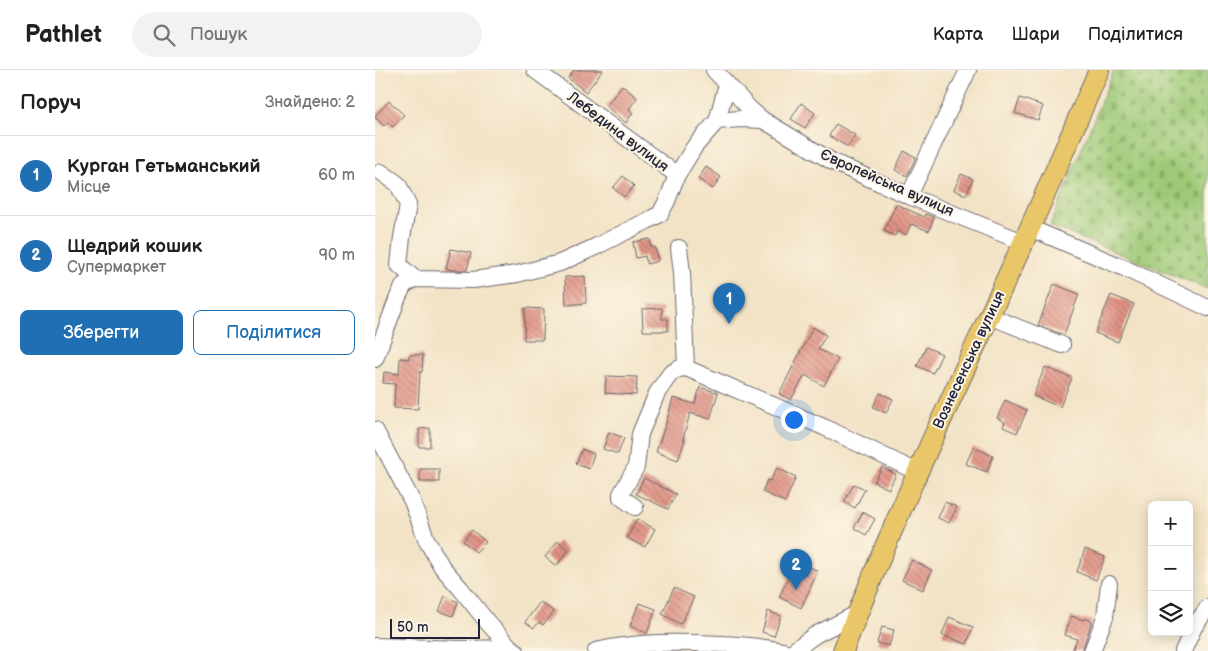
<!DOCTYPE html>
<html lang="uk">
<meta charset="utf-8">
<style>
body{margin:0;font-family:"Balsamiq Sans",sans-serif;background:#f2f2f2;color:#202124}
.controls{position:absolute;right:15px;bottom:15px;display:grid;overflow:hidden;border-radius:8px;box-shadow:0 2px 12px #0003}
.controls button{width:45px;height:45px;display:grid;place-items:center;padding:0;border:0;border-bottom:1px solid #e0e0e0;background:#fff;color:#202124;font:25px sans-serif}
.scale{position:absolute;left:15px;bottom:12px;width:90px;box-sizing:border-box;padding-left:5px;border:2px solid #22223b;border-top:0;font-size:14px;line-height:18px;white-space:nowrap;color:#22223b;-webkit-text-stroke:4px #fcf5e5;paint-order:stroke}
.you{position:absolute;left:418px;top:349px;width:18px;height:18px;margin:-12px;border:4px solid #fff;border-radius:50%;background:#1a73e8;box-shadow:0 0 0 8px #1a73e833}
.badge{display:grid;place-items:center;width:32px;height:32px;border-radius:50%;background:#1f6fb2;color:#fff;font-size:16px;font-weight:700}
.pin{position:absolute;translate:-50% -41px;filter:drop-shadow(0 1px 2px #0008)}
.pin::after{content:'';position:absolute;top:26px;width:18px;height:15px;background:inherit;clip-path:polygon(0 0,100% 0,50% 100%)}
.list{margin:0;padding:0;list-style:none}
h2{display:flex;justify-content:space-between;align-items:center;height:65px;margin:0;padding:0 20px;font-size:21px}
h2 small{font-size:16px;font-weight:400;color:#757577}
.list li{display:grid;grid-template-columns:32px 1fr auto;gap:15px;align-items:center;box-sizing:border-box;height:80px;padding:0 20px;border-top:1px solid #e0e0e0}
.list b{display:block;font-size:19px;white-space:nowrap}
.list p{margin:0;font-size:16px;white-space:nowrap;color:#757577}
.list em{font-size:16px;font-style:normal;color:#757577}
.actions{display:flex;gap:10px;padding:15px 20px}
.actions a{flex:1;padding:11px 0;border:1px solid #1f6fb2;border-radius:8px;text-align:center;font-size:18px;color:#1f6fb2}
.actions .main{background:#1f6fb2;color:#fff}
.icon{flex:none;width:28px;height:28px;fill:none;stroke:currentColor;stroke-width:2;stroke-linecap:round;stroke-linejoin:round}
.map{position:relative;flex:none;width:833px;height:581px;overflow:hidden}
header{display:flex;align-items:center;gap:30px;box-sizing:border-box;height:70px;padding:0 25px;background:#fff;border-bottom:1px solid #e0e0e0}
header strong{font-size:24px}
nav{display:flex;gap:28px;margin-inline-start:auto;font-size:18px}
.search{width:350px;height:45px;background:#f2f2f2;display:flex;align-items:center;gap:12px;box-sizing:border-box;padding:0 18px;border-radius:28px;color:#757577;font-size:19px}
main{display:flex}
aside{flex:1;background:#fff}
.map>svg:first-child{display:block}
.cemetery{fill:url(#cemetery-stones);stroke:#607659}
.building{fill:url(#building-back-hatch)}
.lines{fill:none;stroke-linecap:round;stroke-linejoin:round}
.minor-casing{stroke:#6b666c;stroke-width:18}
.major-casing{stroke:#6b666c;stroke-width:22}
.minor{stroke:#fff;stroke-width:16}
.major{stroke:#e9c769;stroke-width:20}
.labels{text-anchor:middle;dominant-baseline:central;stroke-width:4;stroke-linejoin:round;paint-order:stroke}
.street-label{font-size:15px;fill:#22223b;stroke:#fcf5e5}
</style>
<header>
<strong>Pathlet</strong>
<div class="search"><svg class="icon" aria-label="search" viewBox="0 0 24 24"><circle cx="10" cy="10" r="6"/><path d="M15 15l6 6"/></svg>Пошук</div>
<nav><a>Карта</a><a>Шари</a><a>Поділитися</a></nav>
</header>
<main>
<aside>
<h2>Поруч<small>Знайдено: 2</small></h2>
<ul class="list">
<li><span class="badge">1</span><div><b>Курган Гетьманський</b><p>Місце</p></div><em>60 m</em></li>
<li><span class="badge">2</span><div><b>Щедрий кошик</b><p>Супермаркет</p></div><em>90 m</em></li>
</ul>
<div class="actions"><a class="main">Зберегти</a><a>Поділитися</a></div>
</aside>
<div class="map">
<svg width="833" height="581" viewBox="0 0 833 581">
<defs>
<pattern id="cemetery-stones" width="16" height="16" patternUnits="userSpaceOnUse" patternTransform="scale(1.25)"><rect width="16" height="16" fill="#9eca77"/><path d="M2 7V4a2 2 0 0 1 4 0v3zM10 15v-3a2 2 0 0 1 4 0v3z" fill="#88ad68"/></pattern>
<pattern id="building-back-hatch" width="6" height="6" patternUnits="userSpaceOnUse" patternTransform="scale(1.25)"><rect width="6" height="6" fill="#e19284"/><path d="M-1 5l2 2M0 0l6 6M5-1l2 2" fill="none" stroke="#b6776d"/></pattern>
</defs>
<rect width="100%" height="100%" fill="#fcf5e5"/>
<filter id="ink" filterUnits="userSpaceOnUse"><feTurbulence type="fractalNoise" baseFrequency=".02" numOctaves="2"/><feDisplacementMap in="SourceGraphic" scale="10" xChannelSelector="R" yChannelSelector="G"/><feConvolveMatrix kernelMatrix="1 2 1 2 8 2 1 2 1" color-interpolation-filters="sRGB"/></filter>
<filter id="wash" filterUnits="userSpaceOnUse"><feTurbulence type="fractalNoise" baseFrequency=".0096" numOctaves="4" result="noise"/><feDisplacementMap in="SourceGraphic" scale="20" xChannelSelector="R" yChannelSelector="G"/><feGaussianBlur stdDeviation="1.12" result="paint"/><feColorMatrix in="noise" values="0 0 0 0 0 0 0 0 0 0 0 0 0 0 0 0 0 1.4 0 .05"/><feComposite in="paint" operator="in"/></filter>
<g filter="url(#wash)">
<rect width="100%" height="100%" fill="#f2e3c6"/>
<path class="cemetery" d="M739,0H833V219L675,156Z"/>
<g id="blocks">
<path class="building" d="M199,0H228L211,22L193,8Z
M247,15L262,28L254,39L258,43L251,53L231,36Z
M645,28L668,36L663,50L640,43Z
M14,31L29,45L18,57L13,52L9,56L0,47V46Z
M426,33L440,43L430,58L416,49Z
M461,54L480,65L473,77L454,66Z
M529,81L541,87L532,106L520,100Z
M331,97L346,107L338,119L323,109Z
M586,104L598,109L591,125L579,120Z
M248,106L259,116L249,127L238,118Z
M521,134L549,147L550,144L559,147L554,161L536,154L531,165L522,161L520,166L509,161Z
M275,169L276,177H280L283,191L272,194L270,186L261,188L258,172Z
M76,179L96,183L92,200H77L71,198Z
M210,206L211,233L191,235L190,207Z
M679,214L704,224L689,265L663,255Z
M736,225L759,234L743,272L720,263Z
M150,238L169,239L168,270H149Z
M287,238V249H293V261H268L267,239Z
M438,257L451,265L443,279L463,289L449,316L430,305L416,330L404,324Z
M551,277L567,284L558,303L542,296Z
M34,285H48L47,302H45L43,339L19,338L20,314L8,313L9,302L24,304L25,288L34,289Z
M670,297L697,308L685,337L658,326Z
M231,306L262,307L261,325L230,323Z
M325,317L343,323L335,349L315,343L308,369H310L303,390L281,382L291,353L298,328L320,334Z
M505,323L518,329L511,343L498,337Z
M630,330L652,340L642,363L628,357L630,352L622,348Z
M55,358V377H44V359Z
M234,362L249,368L243,384L228,379Z
M598,377L618,386L612,402L591,394Z
M207,379L219,384L214,399L201,394Z
M507,397L521,404L514,419L499,412Z
M402,398L421,407L410,432L387,422L392,410L395,411Z
M45,399H64V412H45Z
M269,408L301,424L293,439L261,424Z
M479,414L490,419L480,438L469,432Z
M570,432L582,437L574,453L563,448Z
M488,442L500,449L491,465L479,458Z
M262,449L280,459L270,477L252,468Z
M97,460L111,472L101,482L88,471Z
M183,471L194,480L181,496L170,487Z
M710,479L730,487L721,510L702,502Z
M537,490L557,500L548,520L527,510Z
M422,491L443,501L426,538L404,527Z
M299,518L319,527L306,554L287,544Z
M70,526L83,532L78,546L64,541Z
M165,532L179,542L168,555L164,552L159,558L150,552Z
M264,533L281,539L272,563L255,556Z
M393,541L406,546L399,566L387,562Z
M696,546L709,550V548L717,551L707,581H697L702,569L690,565Z
M574,547L598,557L592,574L567,565Z
M507,557L519,560L514,576L502,573Z"/>
</g>
</g>
<g filter="url(#ink)">
<use href="#blocks" fill-opacity="0" stroke="#6b666c" stroke-width="1"/>
<g class="lines">
<g class="minor-casing">
<path id="minor" d="M160,0L302,105
M339,0L375,39L388,50L458,92L534,126L648,172
M342,51L365,49L388,50
M6,102L23,114L33,135L27,167L24,195L40,209
M534,126L593,0
M655,158L747,197L833,238
M304,178L307,202L311,298
M614,246L687,275
M0,289L23,227L29,215L40,209L98,210L142,204L185,193L220,177L272,151L285,144L292,131L302,105L320,76L342,51L352,14
M0,360L37,431L52,471L67,497L86,519L113,553L136,578
M260,437L246,427V424L261,397L265,364L282,323L295,304L303,299L311,298L451,358L542,402
M0,576L85,579L136,578L141,581
M221,581C262,571 305,572 347,574C367,575 388,577 408,581
M418,581L440,565L483,543
M717,581L730,547L734,514
M808,581L819,557L833,537"/>
</g>
<g class="major-casing">
<path id="major" d="M468,581C521,442 586,308 648,173C674,116 699,58 724,0"/>
</g>
<use href="#minor" class="minor"/>
<use href="#major" class="major"/>
</g>
</g>
<g class="labels">
<g class="street-label">
<text transform="translate(243 62) rotate(37)">Лебедина вулиця</text>
<text transform="translate(512 113) rotate(24)">Європейська вулиця</text>
<text transform="translate(594 290) rotate(-65)">Вознесенська вулиця</text>
</g>
</g>
</svg>
<div class="controls">
<button>+</button>
<button>−</button>
<button><svg class="icon" aria-label="layers" viewBox="0 0 24 24"><path d="M12 4l9 5-9 5-9-5zM3 14l9 5 9-5"/></svg></button>
</div>
<div class="scale">50 m</div>
<div class="you"></div>
<div class="pin badge" style="left:354px;top:254px">1</div>
<div class="pin badge" style="left:421px;top:520px">2</div>
</div>
</main>
